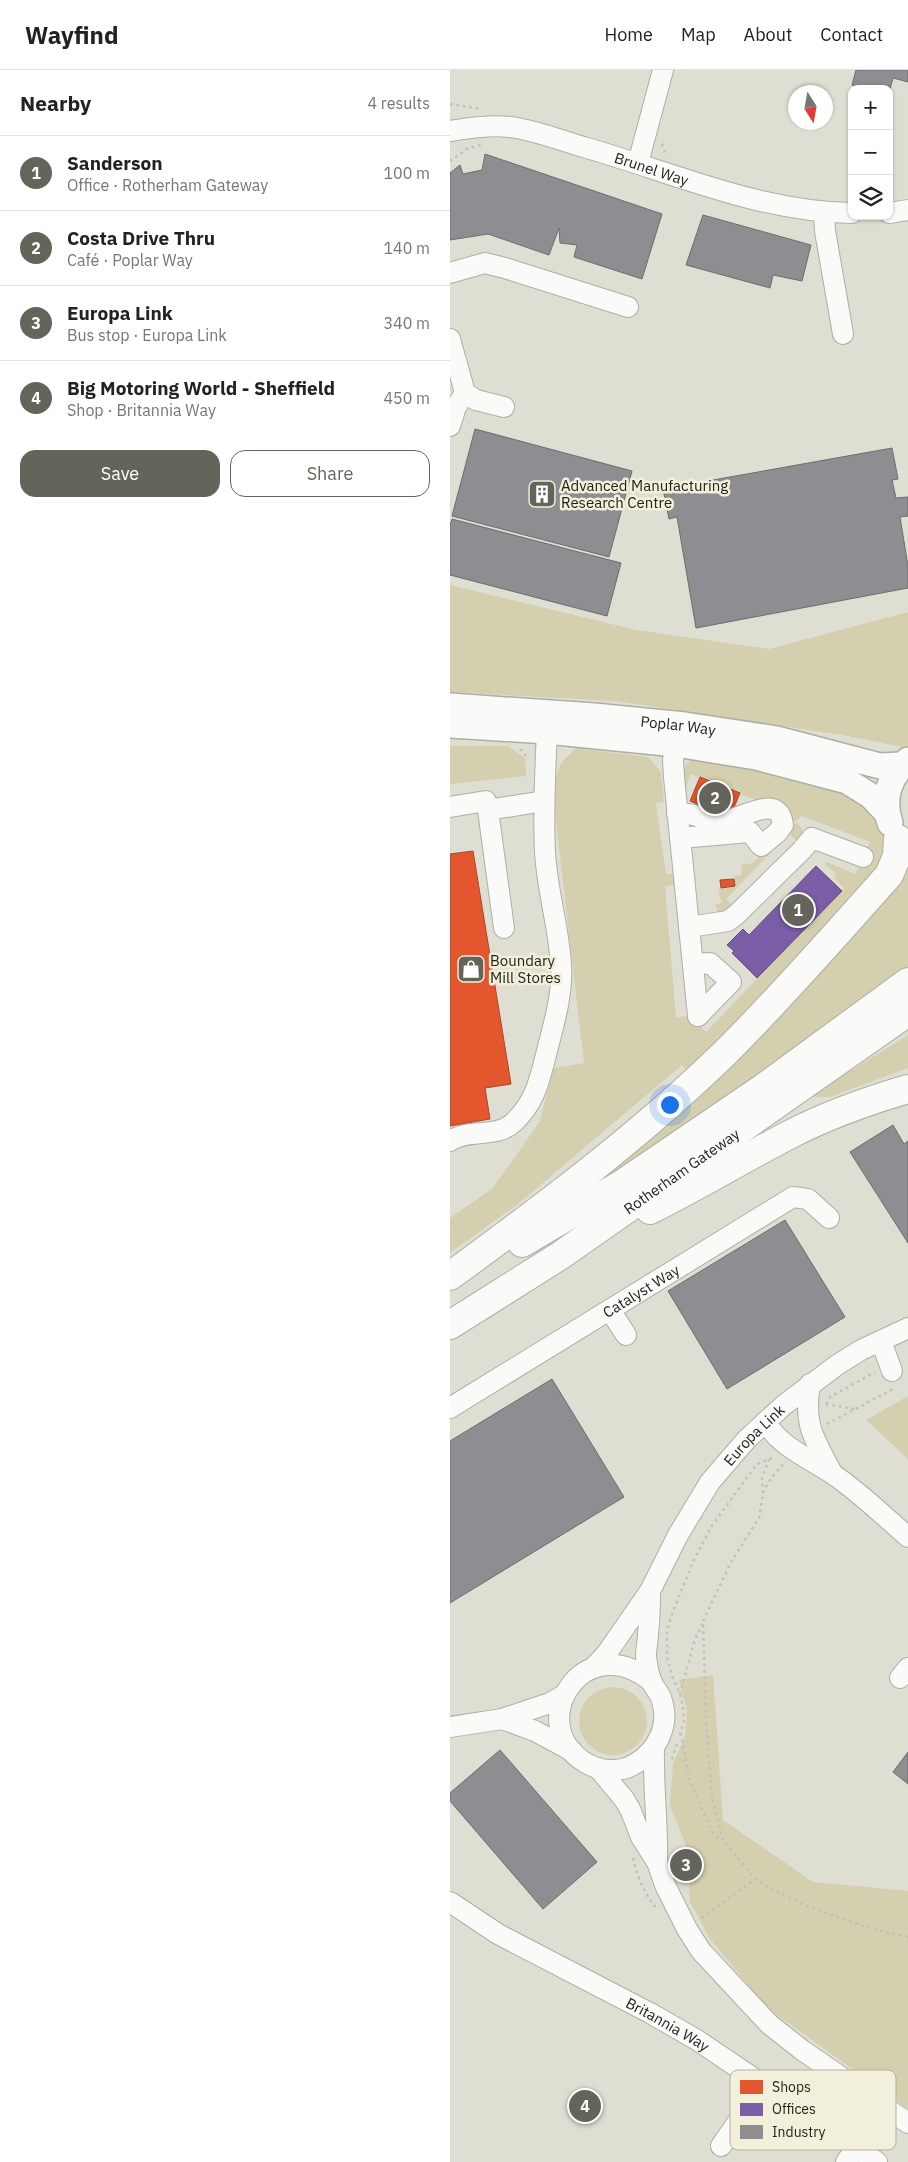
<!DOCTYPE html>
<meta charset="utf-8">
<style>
body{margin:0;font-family:"IBM Plex Sans",sans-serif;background:#f6f6f6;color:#222}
.controls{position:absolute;right:15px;top:15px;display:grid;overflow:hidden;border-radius:10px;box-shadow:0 1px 4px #0004}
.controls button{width:45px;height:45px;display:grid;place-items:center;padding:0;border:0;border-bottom:1px solid #e0e0e0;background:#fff;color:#222;font:25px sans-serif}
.compass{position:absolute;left:338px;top:15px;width:45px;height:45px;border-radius:50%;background:#fff;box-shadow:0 1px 4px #0004;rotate:169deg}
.you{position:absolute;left:219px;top:1034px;width:18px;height:18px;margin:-12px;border:4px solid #fff;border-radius:50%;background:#1a73e8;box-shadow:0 0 0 8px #1a73e833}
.badge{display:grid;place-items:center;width:32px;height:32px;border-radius:50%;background:#65645b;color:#fff;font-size:16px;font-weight:700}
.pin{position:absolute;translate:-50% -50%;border:2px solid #fff;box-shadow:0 1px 5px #0006}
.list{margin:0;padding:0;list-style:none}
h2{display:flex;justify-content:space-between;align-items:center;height:65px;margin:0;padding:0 20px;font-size:21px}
h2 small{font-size:16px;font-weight:400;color:#767676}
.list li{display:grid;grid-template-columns:32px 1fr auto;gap:15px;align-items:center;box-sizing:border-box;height:75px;padding:0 20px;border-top:1px solid #e0e0e0}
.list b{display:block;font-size:19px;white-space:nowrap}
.list p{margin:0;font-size:16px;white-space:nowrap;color:#767676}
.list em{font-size:16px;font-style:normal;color:#767676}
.actions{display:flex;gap:10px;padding:15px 20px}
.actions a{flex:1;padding:11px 0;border:1px solid #65645b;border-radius:15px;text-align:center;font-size:18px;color:#65645b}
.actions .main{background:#65645b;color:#fff}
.icon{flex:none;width:28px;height:28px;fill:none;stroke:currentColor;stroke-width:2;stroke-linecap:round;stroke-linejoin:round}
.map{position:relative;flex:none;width:458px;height:2092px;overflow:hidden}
header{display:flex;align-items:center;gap:30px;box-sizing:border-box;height:70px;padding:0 25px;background:#fff;border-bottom:1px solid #e0e0e0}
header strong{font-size:24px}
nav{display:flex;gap:28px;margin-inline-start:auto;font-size:18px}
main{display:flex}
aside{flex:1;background:#fff}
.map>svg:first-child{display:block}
.green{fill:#d4cfae}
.shops{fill:#e4572e;stroke:#aa4728}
.offices{fill:#7b5ea7;stroke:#614c7d}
.industry{fill:#8d8d92;stroke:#6d6d6e}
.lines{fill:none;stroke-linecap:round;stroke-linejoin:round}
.minor-casing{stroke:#afaea6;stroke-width:22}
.major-casing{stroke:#afaea6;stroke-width:28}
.highway-casing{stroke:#afaea6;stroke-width:30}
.path{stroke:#c1c0bc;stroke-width:2.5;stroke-dasharray:2.5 4;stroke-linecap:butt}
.minor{stroke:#fafaf8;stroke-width:20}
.major{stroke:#fafaf8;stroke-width:25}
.highway{stroke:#fafaf8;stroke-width:28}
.labels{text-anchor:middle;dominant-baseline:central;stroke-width:5;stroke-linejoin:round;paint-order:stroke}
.street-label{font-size:15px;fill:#23221b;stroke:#f2efdb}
.poi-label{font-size:15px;fill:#23221b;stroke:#f2efdb;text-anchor:start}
.key{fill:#f2efdb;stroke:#b4b2a1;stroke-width:1}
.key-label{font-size:14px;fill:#23221b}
</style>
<header>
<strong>Wayfind</strong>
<nav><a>Home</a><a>Map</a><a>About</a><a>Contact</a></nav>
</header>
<main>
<aside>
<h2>Nearby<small>4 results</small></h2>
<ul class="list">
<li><span class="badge">1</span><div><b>Sanderson</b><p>Office · Rotherham Gateway</p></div><em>100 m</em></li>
<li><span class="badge">2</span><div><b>Costa Drive Thru</b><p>Café · Poplar Way</p></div><em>140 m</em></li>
<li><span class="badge">3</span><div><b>Europa Link</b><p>Bus stop · Europa Link</p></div><em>340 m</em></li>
<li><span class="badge">4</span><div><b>Big Motoring World - Sheffield</b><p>Shop · Britannia Way</p></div><em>450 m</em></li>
</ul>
<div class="actions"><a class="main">Save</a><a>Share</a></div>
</aside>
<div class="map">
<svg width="458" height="2092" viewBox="0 0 458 2092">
<rect width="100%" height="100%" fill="#dfded3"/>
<path class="green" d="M0,515L186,560L319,579L458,542V676L452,677L392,665L166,631L0,622Z
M0,676H58L75,688L76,706L0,714Z
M126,678L198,687L211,702L214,732L206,733L216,804H226L227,815L215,816L226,947L239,946L256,962L394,818L384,808L386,803L375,795L377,792L405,804L420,772L352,746L340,755L336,742L241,704L234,722C232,707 229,698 243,689L323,701L381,718L403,727L421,745L433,765L434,785L428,804L241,1005L232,995L68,1134L0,1183V1148L42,1119L89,1053L104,998L134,993L102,717L111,693Z
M347,752L353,761L347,771L339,764L276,829L284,837L268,848L266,834L272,833L268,819L285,816L284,806L292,805L291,795L303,793L320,776L322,777Z
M458,796V900L146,1116L290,984L401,866Z
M458,965V998L380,1027H359Z
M458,1326V1389L416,1350Z
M263,1605L273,1750L363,1812L458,1821V2039L316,1937L260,1869L240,1832L237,1778L220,1736L223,1694L235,1666L237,1641L229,1610Z
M129 1651a34 34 0 1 1 68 0a34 34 0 1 1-68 0Z"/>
<path class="shops" d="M250,707L290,723L280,747L267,742L265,746L256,743L257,738L240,731Z
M23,781L61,1014L35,1018L40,1049L0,1056V784Z
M284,809L285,816L271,818L270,810Z"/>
<path class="offices" d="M366,796L392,821L307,908L282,883L284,881L277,875L293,859L299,865Z"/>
<path class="industry" d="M406,0H458V12L443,8L439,23V19H417L402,15Z
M35,84L212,144L192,209L124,187L127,175L110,173L109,158L99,185L38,164L0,170V103L10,95L13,104L32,100Z
M253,145L361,175L352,211L323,205L320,218L236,195Z
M25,359L182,401L159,487L2,446Z
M442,378L448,409L442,410L446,428L458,427V446L450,447L458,496V518L246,558L227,447L219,449L213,419Z
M2,449L171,493L157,546L0,505V455Z
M443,1055L454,1074L458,1071V1173L400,1082Z
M335,1150L395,1247L277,1319L218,1221Z
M102,1309L174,1427L0,1533V1371Z
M50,1680L147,1792L93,1839L0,1731V1723Z
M458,1682V1714L443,1702Z"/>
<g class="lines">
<g class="minor-casing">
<g id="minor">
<path id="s1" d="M0,61C20,58 39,55 60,57C82,59 115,72 137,78C224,103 310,142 402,143"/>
<path d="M188,93L213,0"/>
<path d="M374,143L375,161L393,264"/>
<path d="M439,143L458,140"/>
<path d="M0,203L35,193L55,198L178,237"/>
<path d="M0,269L15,323L26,330L54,337"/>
<path d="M0,356L6,337L15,323"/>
<path d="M226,674L223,690L224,707L248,946"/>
<path d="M0,737L36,731L38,740L94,731"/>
<path d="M38,740L54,858"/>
<path d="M227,744C245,742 250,749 266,752C285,755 329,718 333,755L327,763L311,776L300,762L230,768"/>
<path d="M239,857L278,851L286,845L352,780L362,768L413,787"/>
<path d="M243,894L260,893L281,912L248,946"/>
<path d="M0,1071C18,1058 47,1069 64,1052C85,1032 89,1012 96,985C103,956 113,926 111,895C109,858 97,820 95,782C93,742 95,702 97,661"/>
<path d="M160,1240L176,1265"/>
<path d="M431,1271L442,1301"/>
<path d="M360,1314C353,1355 364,1368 382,1403"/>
<path id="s2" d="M0,1338L343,1127L358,1129L379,1148"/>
<path d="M315,1352C332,1378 357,1387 381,1403C406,1419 435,1447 458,1467"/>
<path d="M200,1521C200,1535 200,1549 198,1563C198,1571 196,1578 196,1586C197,1594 198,1604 202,1612C204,1618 209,1622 211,1628C221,1655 207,1682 183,1695C169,1703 149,1701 136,1693C72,1655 134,1555 202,1612"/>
<path id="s3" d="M143,1598L157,1583L200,1521L228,1465L260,1412L297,1369L334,1335L387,1295L411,1280L458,1258"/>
<path d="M450,1608L458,1598"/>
<path d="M52,1649L85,1661L122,1681"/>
<path d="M0,1657L52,1649L100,1633L114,1625"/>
<path d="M204,1679C203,1717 208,1754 207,1792"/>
<path d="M148,1698L174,1729L180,1739L191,1767L207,1792L215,1815L237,1859L251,1881L319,1954L352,1980L458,2053"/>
<path id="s4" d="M0,1832L48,1864L200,1943L247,1970L427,2092"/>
<path d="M271,2076L314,2014"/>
<path d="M396,2092L406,2078"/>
</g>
</g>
<g class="major-casing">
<g id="major">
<path id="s5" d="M0,636L144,646L235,655L327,669L430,696L451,695"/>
<path d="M0,655L97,661L226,674L306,687L397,711L421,726L437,743"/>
<path d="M440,753C432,729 439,706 458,690"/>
</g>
</g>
<g class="highway-casing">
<g id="highway">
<path d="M200,1140C246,1117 291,1090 337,1066C375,1046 417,1031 458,1019"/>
<path d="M72,1173L172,1114L313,1018L458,912"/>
<path d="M0,1206C96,1136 192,1064 278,980C334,924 386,864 439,805L447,786L448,769"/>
<path id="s6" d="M0,1255L111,1185L458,942"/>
</g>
</g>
<path class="path" d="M0,34L31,39
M212,74L216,85
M0,91L18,78L32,75
M70,679L78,688
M376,1334L380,1327L425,1302
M376,1334L404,1339
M377,1354L445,1318
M319,1389L312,1408L313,1424L309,1448L281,1492L253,1551L256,1648L262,1727L273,1770L305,1809L317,1817L359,1837L416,1857L458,1867
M313,1423L321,1408L334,1393
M230,1624L245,1569L253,1553
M231,1663L239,1709L262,1762L272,1770
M230,1665L234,1651L233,1637L230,1624L223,1608L217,1588V1562L221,1547L242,1494L261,1457L307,1394L324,1387
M222,1689L228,1671
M183,1788C188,1808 194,1824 207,1839
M252,1848L305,1809"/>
<use href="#minor" class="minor"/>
<use href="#major" class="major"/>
<use href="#highway" class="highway"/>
</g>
<defs>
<g id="building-square" transform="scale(1.4375)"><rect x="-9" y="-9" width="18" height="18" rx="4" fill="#65645b" stroke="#f2efdb"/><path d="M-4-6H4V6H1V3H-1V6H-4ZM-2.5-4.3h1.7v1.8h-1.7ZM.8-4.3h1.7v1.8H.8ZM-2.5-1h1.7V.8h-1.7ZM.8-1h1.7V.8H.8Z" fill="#fff"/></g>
<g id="shop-square" transform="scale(1.4375)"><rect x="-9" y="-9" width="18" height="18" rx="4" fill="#65645b" stroke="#f2efdb"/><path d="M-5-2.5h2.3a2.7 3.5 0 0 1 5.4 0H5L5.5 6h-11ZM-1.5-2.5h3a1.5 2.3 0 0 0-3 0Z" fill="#fff"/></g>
</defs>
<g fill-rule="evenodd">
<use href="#building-square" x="92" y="424"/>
<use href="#shop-square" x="21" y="899"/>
</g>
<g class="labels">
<g class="street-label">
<text stroke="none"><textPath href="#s1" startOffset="208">Brunel Way</textPath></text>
<text stroke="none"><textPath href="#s5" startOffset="229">Poplar Way</textPath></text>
<text stroke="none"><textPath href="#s6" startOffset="278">Rotherham Gateway</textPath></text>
<text stroke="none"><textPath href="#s2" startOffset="224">Catalyst Way</textPath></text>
<text stroke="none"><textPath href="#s3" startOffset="285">Europa Link</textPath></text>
<text stroke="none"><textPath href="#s4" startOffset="250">Britannia Way</textPath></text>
</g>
<g class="poi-label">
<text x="111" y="415">Advanced Manufacturing<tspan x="111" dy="17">Research Centre</tspan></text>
<text x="40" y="890">Boundary<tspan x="40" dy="17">Mill Stores</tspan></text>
</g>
</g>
<rect x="280" y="2000" width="166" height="80" rx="8" class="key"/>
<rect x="290" y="2010" width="23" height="14" fill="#e4572e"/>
<rect x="290" y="2033" width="23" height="13" fill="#7b5ea7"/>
<rect x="290" y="2055" width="23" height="14" fill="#8d8d92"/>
<g class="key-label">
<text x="322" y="2022">Shops</text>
<text x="322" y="2044">Offices</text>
<text x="322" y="2067">Industry</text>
</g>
</svg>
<div class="controls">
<button>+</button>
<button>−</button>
<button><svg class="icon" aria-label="layers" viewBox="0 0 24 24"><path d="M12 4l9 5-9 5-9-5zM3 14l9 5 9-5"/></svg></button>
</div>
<svg class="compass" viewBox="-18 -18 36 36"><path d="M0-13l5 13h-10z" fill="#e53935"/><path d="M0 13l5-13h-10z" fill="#767676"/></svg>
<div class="you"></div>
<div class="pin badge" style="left:348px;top:840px">1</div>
<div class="pin badge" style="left:265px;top:728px">2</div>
<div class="pin badge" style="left:236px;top:1795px">3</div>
<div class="pin badge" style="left:135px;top:2036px">4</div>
</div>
</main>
